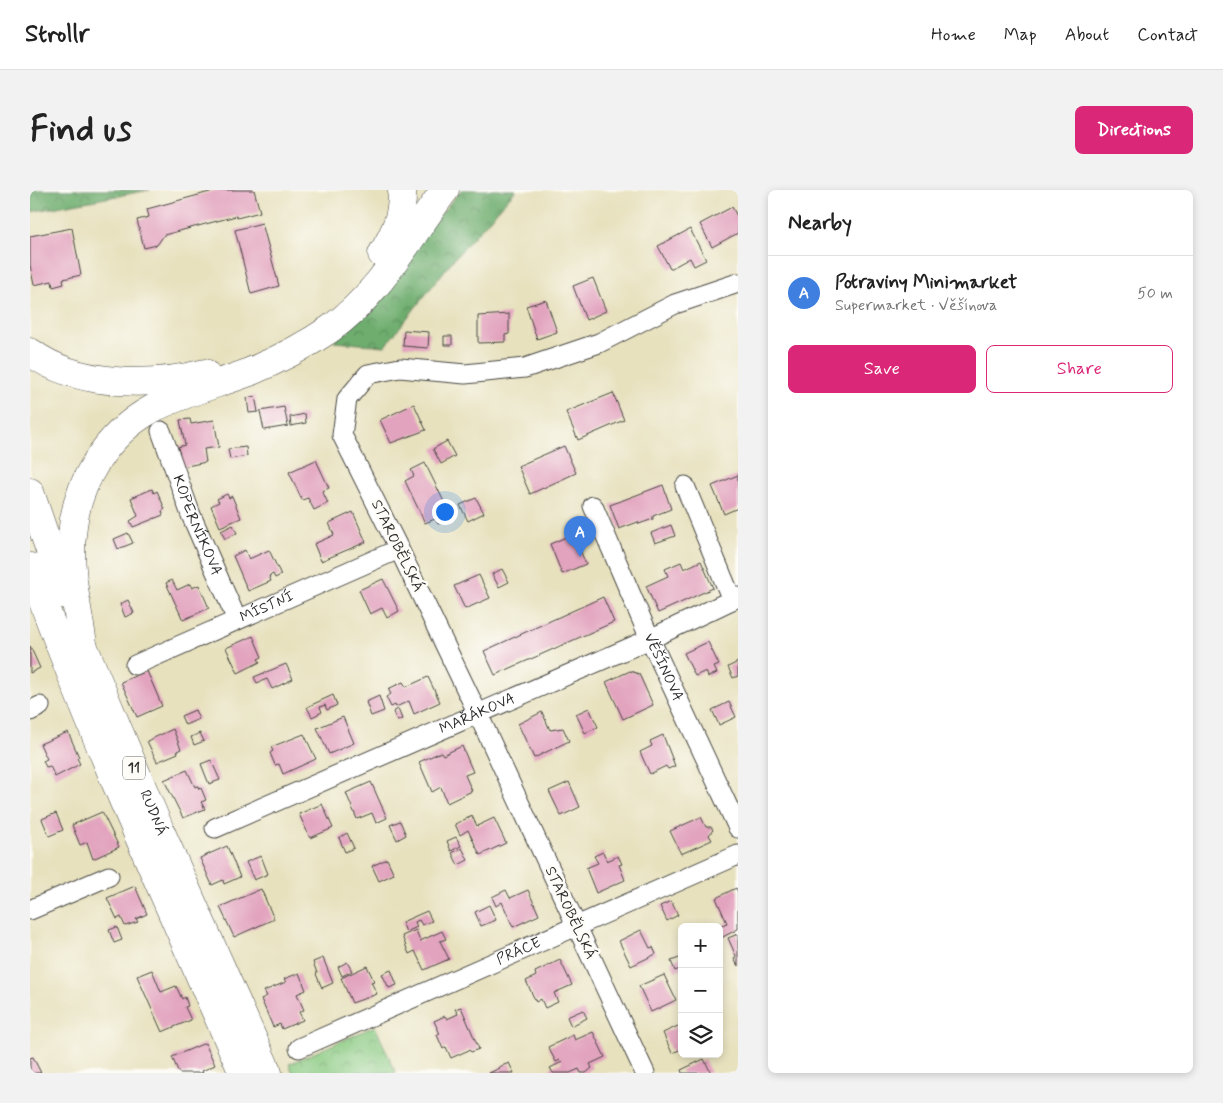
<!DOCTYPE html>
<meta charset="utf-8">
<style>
body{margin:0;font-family:Mynerve,sans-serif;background:#f2f2f2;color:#222}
.controls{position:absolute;right:15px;bottom:15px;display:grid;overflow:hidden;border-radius:8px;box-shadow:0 2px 8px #0003}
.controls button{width:45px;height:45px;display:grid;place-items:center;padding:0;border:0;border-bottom:1px solid #e0e0e0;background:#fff;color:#222;font:25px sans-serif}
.you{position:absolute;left:414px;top:321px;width:18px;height:18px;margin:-12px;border:4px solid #fff;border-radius:50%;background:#1a73e8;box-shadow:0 0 0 8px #1a73e833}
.badge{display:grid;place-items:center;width:32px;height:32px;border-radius:50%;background:#db2777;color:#fff;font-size:16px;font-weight:700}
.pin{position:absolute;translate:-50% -41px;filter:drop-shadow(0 1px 2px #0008)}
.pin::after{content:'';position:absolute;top:26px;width:18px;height:15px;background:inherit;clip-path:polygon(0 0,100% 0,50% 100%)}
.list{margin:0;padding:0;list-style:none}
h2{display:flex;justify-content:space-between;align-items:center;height:65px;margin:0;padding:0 20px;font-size:21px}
h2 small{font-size:16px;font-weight:400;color:#767676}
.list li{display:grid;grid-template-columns:32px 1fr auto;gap:15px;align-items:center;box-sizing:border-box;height:75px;padding:0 20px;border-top:1px solid #e0e0e0}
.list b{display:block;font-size:19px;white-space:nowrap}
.list p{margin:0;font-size:16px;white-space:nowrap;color:#767676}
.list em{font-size:16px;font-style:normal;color:#767676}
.actions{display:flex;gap:10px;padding:15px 20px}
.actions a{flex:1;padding:11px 0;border:1px solid #db2777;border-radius:8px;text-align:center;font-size:18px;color:#db2777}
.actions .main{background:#db2777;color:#fff}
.icon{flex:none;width:28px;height:28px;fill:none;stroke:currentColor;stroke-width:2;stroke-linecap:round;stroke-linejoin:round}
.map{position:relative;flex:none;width:708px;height:883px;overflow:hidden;border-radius:8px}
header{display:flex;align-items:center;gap:30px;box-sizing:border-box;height:70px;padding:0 25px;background:#fff;border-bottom:1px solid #e0e0e0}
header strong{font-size:24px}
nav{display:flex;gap:28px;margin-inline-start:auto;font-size:18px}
.intro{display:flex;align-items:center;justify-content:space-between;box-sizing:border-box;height:120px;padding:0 30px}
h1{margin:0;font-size:35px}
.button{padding:12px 22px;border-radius:8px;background:#db2777;color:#fff;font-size:18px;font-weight:700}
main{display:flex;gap:30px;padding:0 30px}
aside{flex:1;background:#fff;border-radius:8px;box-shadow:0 2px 8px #0003}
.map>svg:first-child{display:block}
.forest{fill:url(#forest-crowns);stroke:#4c6c4c}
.park{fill:url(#park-crowns);stroke:#5a7a56}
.building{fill:#e2a3be}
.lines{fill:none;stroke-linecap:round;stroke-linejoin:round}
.street-casing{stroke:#474641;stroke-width:21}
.highway-casing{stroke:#474641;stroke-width:29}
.street{stroke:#fff;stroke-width:19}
.highway{stroke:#fff;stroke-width:28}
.labels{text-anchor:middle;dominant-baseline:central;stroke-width:5;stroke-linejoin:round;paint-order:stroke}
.shield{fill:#fdfcf7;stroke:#6a6a68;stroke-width:1}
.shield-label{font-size:14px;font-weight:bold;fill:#2b2b2b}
.street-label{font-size:15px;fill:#2b2b2b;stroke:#fdfcf7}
</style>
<header>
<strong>Strollr</strong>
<nav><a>Home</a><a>Map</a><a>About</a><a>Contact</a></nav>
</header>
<div class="intro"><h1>Find us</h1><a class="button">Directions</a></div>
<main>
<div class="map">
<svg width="708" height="883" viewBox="0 0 708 883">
<defs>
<pattern id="forest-crowns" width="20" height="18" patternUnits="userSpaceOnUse" patternTransform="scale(1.25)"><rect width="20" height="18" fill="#6ead6e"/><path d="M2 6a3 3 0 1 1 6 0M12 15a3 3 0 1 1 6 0" fill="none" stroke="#5b8d5b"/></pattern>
<pattern id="park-crowns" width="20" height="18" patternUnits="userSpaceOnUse" patternTransform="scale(1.25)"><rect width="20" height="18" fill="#88c980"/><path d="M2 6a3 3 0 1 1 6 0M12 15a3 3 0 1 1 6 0" fill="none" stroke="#6fa369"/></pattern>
</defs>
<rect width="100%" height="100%" fill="#fdfcf7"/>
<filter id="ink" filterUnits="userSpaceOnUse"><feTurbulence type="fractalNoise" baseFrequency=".02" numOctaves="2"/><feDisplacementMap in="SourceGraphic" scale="10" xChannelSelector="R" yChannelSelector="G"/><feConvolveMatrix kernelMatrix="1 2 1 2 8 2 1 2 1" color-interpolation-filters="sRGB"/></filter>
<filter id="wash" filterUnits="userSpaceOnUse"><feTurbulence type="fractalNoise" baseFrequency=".0096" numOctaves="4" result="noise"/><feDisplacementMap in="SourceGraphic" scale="20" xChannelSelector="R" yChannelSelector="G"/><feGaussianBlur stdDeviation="1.12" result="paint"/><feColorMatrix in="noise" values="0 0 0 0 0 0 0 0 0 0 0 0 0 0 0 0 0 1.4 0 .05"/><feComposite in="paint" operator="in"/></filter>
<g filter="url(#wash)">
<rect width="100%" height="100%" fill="#e7e1be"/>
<path class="forest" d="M0,0H120L0,22Z
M431,0H486L423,70L355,156L304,152Z"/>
<path class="park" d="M345,836L366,883H263L259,874Z"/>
<g id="blocks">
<path class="building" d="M187,0H224L230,22L207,28L206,26L134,45L127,55L114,58L107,30L119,27L117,19Z
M702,17L708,28V43L682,57L670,34Z
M232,33L249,96L221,104L205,40Z
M42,38L51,85L33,89L34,94L23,97L22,91L4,95L0,75V46Z
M660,39L676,70L664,76L660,68L640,79L628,56Z
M563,88L576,121L556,130L543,96Z
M516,110L527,142L507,149L496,116Z
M479,124V144L475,145V152L449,153L448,151V126Z
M374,140L399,142L398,158L373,156Z
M414,146H422V155H414Z
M583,203L594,230L548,250L536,222Z
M225,206L228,222L219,223L217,208Z
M384,214L396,240L361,253L350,230Z
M254,217L258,236L234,240L230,221Z
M275,224L276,233L261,236L260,227Z
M160,229L161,234L184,230L189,257L174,259L176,272L152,277L148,257L155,255L150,230Z
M417,251L425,266L411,274L403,259Z
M534,256L546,283L500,304L488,276Z
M216,257L217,266L200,269L198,259Z
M286,270L299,298L292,301L298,313L284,320L278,308L272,310L259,282Z
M395,273L422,328L408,334L405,329L395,333L375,291L384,286L381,280Z
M708,285V318L694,324L682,296Z
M633,295L641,319L623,326V329L609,334L608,332L589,339L580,315Z
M122,299L124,303L127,301L135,319L132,321L133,325L103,337L100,331L108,326L101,308Z
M197,304L199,308L202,306L211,328L190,337L181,316L189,312L187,309Z
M446,308L454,323L438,331L430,315Z
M323,322L336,352L291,371L284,354L304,345L299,333Z
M203,335L207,343L195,349L191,341Z
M641,335L645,346L625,353L621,343Z
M98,343L103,353L88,359L84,349Z
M543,344L556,374L532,384L520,354Z
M215,360L219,369L239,360L251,385L245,388L243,384L239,386L241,391L218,401L203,366Z
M671,371L683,398L628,423L616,396L638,386L635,379L651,372L654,379Z
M472,379L479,392L469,397L462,384Z
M449,385L460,408L435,419L424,396Z
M353,389L369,421L357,428L352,418L340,424L329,400Z
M142,390L147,400L160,394L162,398L169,395L179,418L153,430L136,393Z
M573,407L584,432L465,485L454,461Z
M98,410L104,423L95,427L90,414Z
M223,446L232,467L228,469L230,472L208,483L196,458Z
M678,452L689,475L684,477L687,483L678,487L676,481L665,486L654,463Z
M0,456L10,478L0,483Z
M708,472V486L703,488L698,477Z
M256,474L263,489L242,499L237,489L227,493L224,487Z
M117,481L132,516L107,527L91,492Z
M600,481L609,484L623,515L593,529L576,492Z
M398,487L410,512L384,524L379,511L366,517L365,515L361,517L356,507L361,504L358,499L373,492L376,497Z
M303,505L307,515L297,520L295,515L290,517L292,522L282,527L277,517Z
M349,506L354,521L341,526L336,512Z
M699,512L706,527L689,535L682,520Z
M559,518L568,537L555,543L546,524Z
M368,519L372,529L367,531L363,522Z
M165,520L169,529L155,535L151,526Z
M512,522L520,540L533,538L539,551L504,568L488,534Z
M313,527L324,553L299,564L287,538Z
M143,539L151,559L147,561L148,563L127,572L117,551Z
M38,542L49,567L47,568L50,574L25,587L20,576L16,577L13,571L17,569L10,554Z
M170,543L174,551L164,555L161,547Z
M274,544L286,569L253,584L249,574L245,575L240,563L243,561L241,557Z
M633,545L645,576L638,579L636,576L620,584L610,562L622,556L620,551Z
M432,556L443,582L435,585L442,601L417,613L411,597L402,602L389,572L411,562L413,565Z
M181,570L190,590L179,594L171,574Z
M157,580L165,597L168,596L169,599L171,598L176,610L171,612L175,619L153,628L134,590Z
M341,592L357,628L346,633L342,623L327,629L316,603Z
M539,592L550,617L531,626L519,601Z
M292,614L303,638L280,648L269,624Z
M72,622L89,657L63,669L57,652L50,655L42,635Z
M26,623L33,640L19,646L12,629Z
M442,626L447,636L464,628L476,653L450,665L438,640L430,645L425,634Z
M671,627L676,637H681L683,640L679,645L682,650L651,664L640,641Z
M370,631L376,645L367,650L360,635Z
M317,643L324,658L315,662L309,648Z
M426,647L431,656L421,661L417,651Z
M197,656L210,687L194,694L193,690L182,695L170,668Z
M432,658L438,670L428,675L422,663Z
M573,662L577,671L588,666L592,674L589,675L595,690L566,703L556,678L568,673L564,666Z
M231,666L238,684L224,690L216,672Z
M357,669L364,684L349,691L342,676Z
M105,696L117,724L106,729L108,732L95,736L91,727L87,729L77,708Z
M706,698L708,702V739L689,749V736L697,733L686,708Z
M231,699L244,729L204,747L190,717Z
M476,700L480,708L498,700L509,725L483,737L472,712L466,716L462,707Z
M641,711L648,725L637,731L630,716Z
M459,715L466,730L451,736L445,722Z
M397,721L402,731L392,735L389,730L385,732L387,737L376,742L372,732Z
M87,737L92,750L84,753L79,740Z
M386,740L390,751L412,741L416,749L410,751L419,769L394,780L385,761L379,764L372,746Z
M611,740L620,758L623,757L626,764L601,776L589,751Z
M708,744V776L704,769L706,766L698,748Z
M652,767V778L645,781L641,771Z
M293,768L303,793L292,798L286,784L287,783L283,772Z
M530,770L542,795L524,803L528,812L515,818L511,809L506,812L496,791L506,786L505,782Z
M317,772L322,781L312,786L308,777Z
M337,776L344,791L341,792L347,804L322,813L311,788Z
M122,780L131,802L146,796L152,809L155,807L158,816L155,817L161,830L132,842L107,786Z
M361,780L367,795L359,798L352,784Z
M269,783L276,800L267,804L274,820L269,822L273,830L252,839L250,834L243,837L231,809L237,806L234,801L256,792L254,789Z
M634,785L646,810L621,822L609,796Z
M431,817L449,859L441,862L439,860L421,868L416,857L413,859L407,845L410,844L404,831L415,826L417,829L428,824L425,819Z
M553,820L557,828L541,836L537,827Z
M650,835L652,839V859L642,863L633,843Z
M563,842L575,867L560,874L562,878L556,883H551L549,879L540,883H523L520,878L532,872L530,870L526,872L518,857L543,845L545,850Z
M175,853L185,875L172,881L173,883H149L142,867Z
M3,867L11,883H0V868Z
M674,869L681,883H652L651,880Z
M479,873L484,883H459L470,878L469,877Z"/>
</g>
</g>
<g filter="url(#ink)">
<use href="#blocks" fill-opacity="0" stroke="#474641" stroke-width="1"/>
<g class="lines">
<g class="street-casing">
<g id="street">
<path id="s1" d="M131,241L161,325L207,430"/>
<path d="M655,296L702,410"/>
<path id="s2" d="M563,316L620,449L708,638"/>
<path id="s3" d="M105,475L369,359"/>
<path d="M0,521L10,516"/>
<path id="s4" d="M185,638L620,449L708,407"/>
<path d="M0,720L79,686"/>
<path id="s5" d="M269,858L708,665"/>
<path d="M615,883L448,524L369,359L312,245L317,209L338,184L370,178L435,184L495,178L569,153L645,114L708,93"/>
</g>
</g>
<g class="highway-casing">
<g id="highway">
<path d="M352,64C365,43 373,25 372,0"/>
<path d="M0,162C47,197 121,197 175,183"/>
<path d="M0,302L35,405"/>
<path d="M0,377C63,549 139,716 213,883"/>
<path id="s6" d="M48,443L130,640L238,883"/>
<path d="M54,461C49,425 38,380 42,345C46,293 76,244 122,219C152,203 185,195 217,183C246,171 275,156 300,139C350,104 379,47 415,0"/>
</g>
</g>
<use href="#street" class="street"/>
<use href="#highway" class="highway"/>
</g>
</g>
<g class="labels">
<rect class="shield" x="93" y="566.5" width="22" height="23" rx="4"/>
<g class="shield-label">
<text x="104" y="578">11</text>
</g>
<g class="street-label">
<text stroke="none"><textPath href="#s1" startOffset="101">KOPERNÍKOVA</textPath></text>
<text transform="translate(367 356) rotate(64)">STAROBĚLSKÁ</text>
<text stroke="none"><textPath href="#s3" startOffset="144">MÍSTNÍ</textPath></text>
<text stroke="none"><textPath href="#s2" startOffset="176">VĚŠÍNOVA</textPath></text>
<text stroke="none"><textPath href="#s4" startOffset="286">MAŘÁKOVA</textPath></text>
<text stroke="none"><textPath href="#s6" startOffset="195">RUDNÁ</textPath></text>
<text transform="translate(540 723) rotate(65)">STAROBĚLSKÁ</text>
<text stroke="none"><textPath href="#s5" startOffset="240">PRÁCE</textPath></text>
</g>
</g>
</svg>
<div class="controls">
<button>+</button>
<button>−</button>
<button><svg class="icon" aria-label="layers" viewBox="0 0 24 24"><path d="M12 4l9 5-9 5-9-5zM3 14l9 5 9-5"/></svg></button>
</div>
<div class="you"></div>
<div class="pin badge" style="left:550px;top:367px;background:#3f7fe0">A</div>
</div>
<aside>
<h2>Nearby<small></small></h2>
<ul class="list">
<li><span class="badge" style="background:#3f7fe0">A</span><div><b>Potraviny Minimarket</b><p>Supermarket · Věšínova</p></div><em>50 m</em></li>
</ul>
<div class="actions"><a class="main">Save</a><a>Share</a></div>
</aside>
</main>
